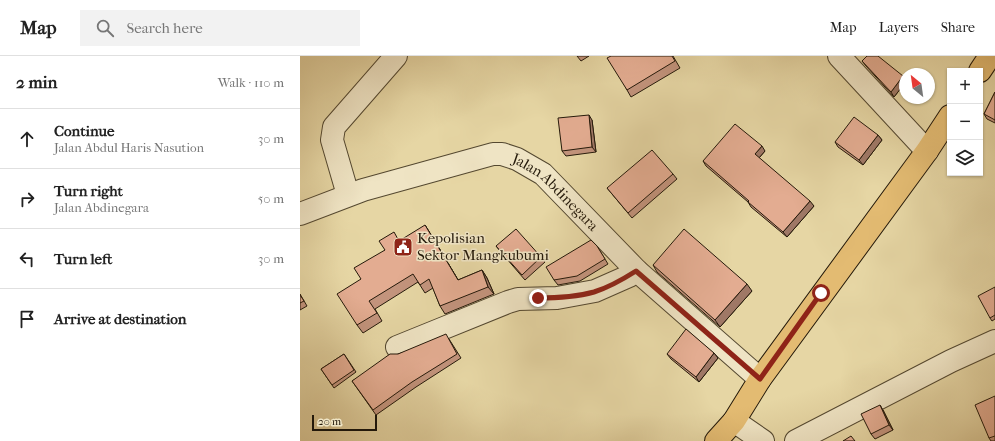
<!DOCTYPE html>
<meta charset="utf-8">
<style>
body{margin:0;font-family:"IM FELL French Canon",serif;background:#f2f2f2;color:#222}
.controls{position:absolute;right:12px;top:12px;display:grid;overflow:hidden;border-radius:0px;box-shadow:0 1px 3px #0004}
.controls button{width:36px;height:36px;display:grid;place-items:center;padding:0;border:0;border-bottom:1px solid #e0e0e0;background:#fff;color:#222;font:20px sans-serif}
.compass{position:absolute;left:599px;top:12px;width:36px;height:36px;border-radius:50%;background:#fff;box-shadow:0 1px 3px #0004;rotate:331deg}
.scale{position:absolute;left:12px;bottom:10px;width:65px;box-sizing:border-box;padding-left:4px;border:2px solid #24190a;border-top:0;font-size:11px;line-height:14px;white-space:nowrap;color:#24190a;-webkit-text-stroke:3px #efe4c4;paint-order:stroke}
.stop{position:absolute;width:12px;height:12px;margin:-9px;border:3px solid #8f2418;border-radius:50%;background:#fff}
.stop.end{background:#8f2418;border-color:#fff;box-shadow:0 1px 4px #0008}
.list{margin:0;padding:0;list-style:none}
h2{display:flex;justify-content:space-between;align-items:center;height:52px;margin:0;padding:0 16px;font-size:17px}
h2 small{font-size:13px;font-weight:400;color:#767676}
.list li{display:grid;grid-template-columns:26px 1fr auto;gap:12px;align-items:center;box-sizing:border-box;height:60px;padding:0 16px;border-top:1px solid #e0e0e0}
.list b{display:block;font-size:15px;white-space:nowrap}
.list p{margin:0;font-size:13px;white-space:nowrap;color:#767676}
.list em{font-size:13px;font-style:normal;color:#767676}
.icon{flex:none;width:22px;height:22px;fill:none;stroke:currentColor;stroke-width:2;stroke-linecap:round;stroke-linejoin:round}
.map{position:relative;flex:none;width:695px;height:385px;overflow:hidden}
header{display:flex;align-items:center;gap:24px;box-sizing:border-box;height:56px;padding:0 20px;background:#fff;border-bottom:1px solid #e0e0e0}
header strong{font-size:19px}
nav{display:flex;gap:22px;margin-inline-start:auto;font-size:14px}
.search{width:280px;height:36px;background:#f2f2f2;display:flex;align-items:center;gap:10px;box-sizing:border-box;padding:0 14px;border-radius:0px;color:#767676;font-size:15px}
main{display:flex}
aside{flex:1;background:#fff}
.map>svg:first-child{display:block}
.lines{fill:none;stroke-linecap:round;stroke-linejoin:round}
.minor-casing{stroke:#544830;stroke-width:24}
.major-casing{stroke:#24190a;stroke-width:24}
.minor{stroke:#efe4c4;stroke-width:22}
.major{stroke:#e3bb72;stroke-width:22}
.wall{fill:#c3947d;stroke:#24190a}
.shaded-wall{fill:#9f7866;stroke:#24190a}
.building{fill:#e3ac91;stroke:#24190a}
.route{stroke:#8f2418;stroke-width:5}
.labels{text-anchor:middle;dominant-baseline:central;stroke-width:3;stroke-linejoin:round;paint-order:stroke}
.street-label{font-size:15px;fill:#24190a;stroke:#efe4c4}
.poi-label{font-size:15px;fill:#24190a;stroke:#efe4c4;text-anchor:start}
</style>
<header>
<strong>Map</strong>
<div class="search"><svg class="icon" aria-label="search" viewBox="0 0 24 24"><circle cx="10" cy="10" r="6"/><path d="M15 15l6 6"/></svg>Search here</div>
<nav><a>Map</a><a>Layers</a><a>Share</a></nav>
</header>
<main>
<aside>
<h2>2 min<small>Walk · 110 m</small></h2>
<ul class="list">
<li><svg class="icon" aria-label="ahead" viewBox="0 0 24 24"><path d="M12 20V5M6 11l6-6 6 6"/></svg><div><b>Continue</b><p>Jalan Abdul Haris Nasution</p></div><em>30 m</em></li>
<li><svg class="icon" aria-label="right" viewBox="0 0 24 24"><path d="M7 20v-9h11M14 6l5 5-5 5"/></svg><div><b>Turn right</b><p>Jalan Abdinegara</p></div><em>50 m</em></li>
<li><svg class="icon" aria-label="left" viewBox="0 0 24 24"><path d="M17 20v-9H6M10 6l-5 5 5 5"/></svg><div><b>Turn left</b></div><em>30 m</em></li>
<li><svg class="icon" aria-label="arrive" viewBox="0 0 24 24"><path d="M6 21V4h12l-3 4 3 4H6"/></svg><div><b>Arrive at destination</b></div></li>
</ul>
</aside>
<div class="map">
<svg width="695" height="385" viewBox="0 0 695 385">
<rect width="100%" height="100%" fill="#e6d6a4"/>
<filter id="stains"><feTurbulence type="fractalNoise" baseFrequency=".005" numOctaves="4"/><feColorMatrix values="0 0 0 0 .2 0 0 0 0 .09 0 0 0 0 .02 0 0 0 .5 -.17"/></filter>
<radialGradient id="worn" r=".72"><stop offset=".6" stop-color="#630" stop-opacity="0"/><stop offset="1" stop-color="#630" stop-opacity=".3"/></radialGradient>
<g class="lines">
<g class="minor-casing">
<g id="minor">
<path d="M539,0L627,95"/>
<path d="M48,139L32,84L34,71L96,0"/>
<path id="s1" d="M0,158L63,134L193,98H202L217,103L243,118L337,215L460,323"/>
<path d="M97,291L208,246L218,243L257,242L295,235L329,220L337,215"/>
<path d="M434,365L463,385"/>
<path d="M496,385L651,305L695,285"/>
</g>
</g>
<g class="major-casing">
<path id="major" d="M680,15L690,0
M416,385L434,365L460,323L627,95L650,60"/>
</g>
<use href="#minor" class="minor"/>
<use href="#major" class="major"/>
</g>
<path class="wall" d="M277,0H289L281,5Z
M311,0H373L380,12L331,41L327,34Z
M562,5L603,20L605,22V27L594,41L566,10Z
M695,36V67L687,63L684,58Z
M292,64L296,96L266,100L262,95Z
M578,79L582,84L563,109L538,91L535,86Z
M465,95L459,102L514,150L487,181L451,151L448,146L406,110L403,105Z
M373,118L377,123L332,162L307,132Z
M130,177L158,224L182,214L187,222L194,238L145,258L140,250L133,232L125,237L118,226L75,253L82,265L63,277L57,269L61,223L85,194L99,185Z
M196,190L241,201L245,206L225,224L200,195Z
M297,190L308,208L280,225L258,229L254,224Z
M353,209L452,235L420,271L357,216Z
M695,231V263L692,265L690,262Z
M0,238L7,250L0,254Z
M149,283L161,302L116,331L76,359L52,325L98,298Z
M414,297L418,302L399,326L371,303L367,298Z
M44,298L56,316L34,332L21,313Z
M695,340V385H691L689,382Z
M583,354L593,374L575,383L571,378Z"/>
<path class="shaded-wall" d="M603,20L605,22V27L594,41L591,36Z
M289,59L292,64L296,96L292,91Z
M578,79L582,84L563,109L559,104Z
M462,90L465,95L458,103L455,98Z
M510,145L514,150L487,181L483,176Z
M125,169L130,177L163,232L158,224Z
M182,214L187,222L194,238L188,231Z
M447,228L452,235L420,271L415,264Z
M414,297L418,302L399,326L396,321Z
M580,349L583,354L593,374L589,369Z"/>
<path class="building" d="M311,0H372L375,5L327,34L307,2Z
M567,0H578L603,20L591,36L562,5Z
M695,36V64L684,58Z
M289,59L292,91L262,95L258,62Z
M554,61L578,79L559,104L535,86Z
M435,68L462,90L455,98L510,145L483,176L448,146L449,145L403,105Z
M352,94L373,118L328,157L307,132Z
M125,169L158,224L182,214L188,231L140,250L129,223L120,229L113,218L69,245L77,257L57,269L37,238L61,223L54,212L85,194L79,185L94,176L99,185Z
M216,173L241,201L222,219L196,190Z
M384,173L447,228L415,264L353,209Z
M291,184L297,190L305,203L277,220L254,224L246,211Z
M695,231V259L690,262L678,240Z
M0,239L4,245L0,247Z
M386,273L414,297L396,321L367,298Z
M146,278L157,298L112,326L73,354L52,325L90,298H98Z
M44,298L54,314L32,329L21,313Z
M695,340V380L689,382L675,349Z
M580,349L589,369L571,378L561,358Z
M551,380L555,385H543Z"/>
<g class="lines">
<path class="route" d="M238,242C256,242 276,241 294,236C307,232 325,222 336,215L460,323L521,237"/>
</g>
<defs>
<g id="civic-square" transform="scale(1)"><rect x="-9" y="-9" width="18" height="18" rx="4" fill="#8f2418" stroke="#efe4c4"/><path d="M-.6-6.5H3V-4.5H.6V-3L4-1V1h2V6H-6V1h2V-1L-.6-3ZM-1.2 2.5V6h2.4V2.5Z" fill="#fff"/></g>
</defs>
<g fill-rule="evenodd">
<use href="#civic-square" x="103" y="191"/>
</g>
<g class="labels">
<g class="street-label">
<text stroke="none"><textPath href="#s1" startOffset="278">Jalan Abdinegara</textPath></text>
</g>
<g class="poi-label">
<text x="117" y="182">Kepolisian<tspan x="117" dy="17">Sektor Mangkubumi</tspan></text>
</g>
</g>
<rect width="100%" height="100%" filter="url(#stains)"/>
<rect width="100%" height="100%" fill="url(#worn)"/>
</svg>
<div class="controls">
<button>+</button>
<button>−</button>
<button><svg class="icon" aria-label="layers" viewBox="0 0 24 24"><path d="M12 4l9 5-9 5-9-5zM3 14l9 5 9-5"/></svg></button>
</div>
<svg class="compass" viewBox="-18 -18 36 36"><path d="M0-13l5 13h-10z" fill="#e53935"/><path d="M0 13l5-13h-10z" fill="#767676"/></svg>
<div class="scale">20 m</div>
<div class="stop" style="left:521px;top:237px"></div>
<div class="stop end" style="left:238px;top:242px"></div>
</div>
</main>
